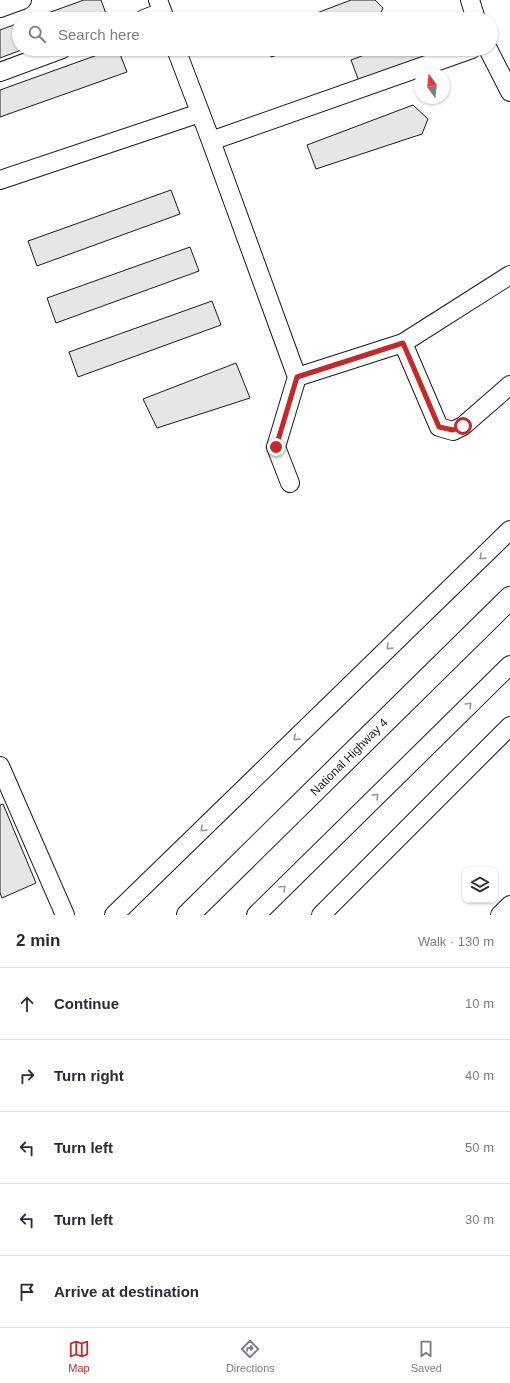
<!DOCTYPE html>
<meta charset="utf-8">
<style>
body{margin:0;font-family:Helvetica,sans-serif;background:#f7f7f7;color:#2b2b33}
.controls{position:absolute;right:12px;bottom:12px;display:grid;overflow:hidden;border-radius:8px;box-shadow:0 1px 3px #0004}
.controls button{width:36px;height:36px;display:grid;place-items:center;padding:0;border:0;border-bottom:1px solid #e1e1e2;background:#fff;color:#2b2b33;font:20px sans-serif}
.compass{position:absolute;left:414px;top:68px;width:36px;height:36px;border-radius:50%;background:#fff;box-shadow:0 1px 3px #0004;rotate:345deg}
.stop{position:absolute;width:12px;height:12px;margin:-9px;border:3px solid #c62828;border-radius:50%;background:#fff}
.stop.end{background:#c62828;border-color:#fff;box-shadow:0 1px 4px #0008}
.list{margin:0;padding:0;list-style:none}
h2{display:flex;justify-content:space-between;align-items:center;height:52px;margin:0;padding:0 16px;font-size:17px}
h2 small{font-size:13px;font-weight:400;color:#7c7c81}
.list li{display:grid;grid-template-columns:26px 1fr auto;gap:12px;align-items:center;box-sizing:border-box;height:72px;padding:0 16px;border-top:1px solid #e1e1e2}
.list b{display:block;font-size:15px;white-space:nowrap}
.list em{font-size:13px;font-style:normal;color:#7c7c81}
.icon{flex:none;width:22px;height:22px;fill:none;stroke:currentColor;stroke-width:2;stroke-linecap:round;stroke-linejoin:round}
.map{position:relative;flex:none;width:510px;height:915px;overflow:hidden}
.search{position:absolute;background:#fff;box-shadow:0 1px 3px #0004;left:12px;right:12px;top:12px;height:44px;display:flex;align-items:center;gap:10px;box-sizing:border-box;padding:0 14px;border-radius:22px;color:#7c7c81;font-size:15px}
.sheet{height:412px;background:#fff}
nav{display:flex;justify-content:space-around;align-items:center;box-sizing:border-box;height:56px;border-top:1px solid #e1e1e2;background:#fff;font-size:11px;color:#7c7c81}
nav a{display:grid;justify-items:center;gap:2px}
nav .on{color:#c62828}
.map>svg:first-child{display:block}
.building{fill:#e6e6e6;stroke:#1a1a1a}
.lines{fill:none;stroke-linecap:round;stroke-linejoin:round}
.minor-casing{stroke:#1a1a1a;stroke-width:20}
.highway-casing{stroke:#1a1a1a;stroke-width:24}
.minor{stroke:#fff;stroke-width:18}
.highway{stroke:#fff;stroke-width:22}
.oneway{stroke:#989898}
.route{stroke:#c62828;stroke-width:5}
.labels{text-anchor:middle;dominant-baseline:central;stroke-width:3;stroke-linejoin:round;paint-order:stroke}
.street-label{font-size:12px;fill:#1a1a1a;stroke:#fff}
</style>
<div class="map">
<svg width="510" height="915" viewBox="0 0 510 915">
<rect width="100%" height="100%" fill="#fff"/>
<path class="building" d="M84,0H101L108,19H31Z
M351,0H375L383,8L378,19H301Z
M19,23V49H24L0,58V30Z
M114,49H118L127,72L0,117V90Z
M268,49H296L271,57Z
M380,49H465L360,84L351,60Z
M413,105L428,119L422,134L316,169L307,145Z
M171,190L180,214L37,266L28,241Z
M190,247L199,271L56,323L47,298Z
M212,301L221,325L78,377L69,352Z
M236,363L250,398L157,428L143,399Z
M3,804L36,883L2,898L0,893V805Z"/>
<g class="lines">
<g class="minor-casing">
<path id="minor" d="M158,0L165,19
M470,0L476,19
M0,8L22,0
M144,19L162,12
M176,49L211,141L297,377L276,447L290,483
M488,49L510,92
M0,72L62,49
M211,141L472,49
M0,180L200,113
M403,343L439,427L453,431L463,426L510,385
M297,377L403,343L510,275
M0,766L65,915
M114,915L510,530
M256,915L510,665
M321,915L510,726
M500,915L510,905"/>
</g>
<g class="highway-casing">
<path id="highway" d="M188,915L510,598"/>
</g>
<use href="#minor" class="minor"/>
<use href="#highway" class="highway"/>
</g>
<defs><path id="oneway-chevron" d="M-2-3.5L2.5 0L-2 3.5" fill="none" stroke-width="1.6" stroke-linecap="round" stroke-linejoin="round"/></defs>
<g class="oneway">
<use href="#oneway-chevron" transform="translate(482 557) rotate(136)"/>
<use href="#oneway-chevron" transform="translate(389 647) rotate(136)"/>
<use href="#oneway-chevron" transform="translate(469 705) rotate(-45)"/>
<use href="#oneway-chevron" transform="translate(296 738) rotate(136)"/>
<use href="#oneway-chevron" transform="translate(376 796) rotate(-45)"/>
<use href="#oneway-chevron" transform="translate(203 829) rotate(136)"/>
<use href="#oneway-chevron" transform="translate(283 888) rotate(-45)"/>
</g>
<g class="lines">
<path class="route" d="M276,447L297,377L403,343L439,427L453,430L463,426"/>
</g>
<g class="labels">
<g class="street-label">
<text transform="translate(349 757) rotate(-45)">National Highway 4</text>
</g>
</g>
</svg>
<div class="controls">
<button><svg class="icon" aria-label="layers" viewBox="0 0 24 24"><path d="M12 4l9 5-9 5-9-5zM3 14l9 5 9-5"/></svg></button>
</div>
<svg class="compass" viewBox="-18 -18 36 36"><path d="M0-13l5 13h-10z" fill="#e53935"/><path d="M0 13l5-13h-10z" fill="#7c7c81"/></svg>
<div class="stop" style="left:463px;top:426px"></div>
<div class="stop end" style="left:276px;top:447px"></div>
<div class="search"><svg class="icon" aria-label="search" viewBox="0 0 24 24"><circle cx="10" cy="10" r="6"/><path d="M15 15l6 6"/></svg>Search here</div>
</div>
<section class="sheet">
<h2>2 min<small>Walk · 130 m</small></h2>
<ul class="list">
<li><svg class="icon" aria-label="ahead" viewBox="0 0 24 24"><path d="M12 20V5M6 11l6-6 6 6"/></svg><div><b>Continue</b></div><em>10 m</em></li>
<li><svg class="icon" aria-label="right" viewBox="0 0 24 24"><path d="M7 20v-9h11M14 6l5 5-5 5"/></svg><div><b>Turn right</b></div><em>40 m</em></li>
<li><svg class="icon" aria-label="left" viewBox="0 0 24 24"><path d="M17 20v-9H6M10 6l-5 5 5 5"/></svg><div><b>Turn left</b></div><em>50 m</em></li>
<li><svg class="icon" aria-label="left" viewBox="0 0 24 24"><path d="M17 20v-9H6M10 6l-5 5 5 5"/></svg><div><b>Turn left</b></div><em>30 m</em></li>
<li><svg class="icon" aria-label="arrive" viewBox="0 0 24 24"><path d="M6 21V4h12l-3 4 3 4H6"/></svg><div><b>Arrive at destination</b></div></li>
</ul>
</section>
<nav>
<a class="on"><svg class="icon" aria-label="map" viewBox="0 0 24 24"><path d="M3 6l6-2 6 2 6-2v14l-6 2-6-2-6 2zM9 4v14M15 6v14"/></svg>Map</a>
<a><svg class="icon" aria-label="directions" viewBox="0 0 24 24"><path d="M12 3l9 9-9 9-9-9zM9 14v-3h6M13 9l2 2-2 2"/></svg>Directions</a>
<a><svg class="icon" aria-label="saved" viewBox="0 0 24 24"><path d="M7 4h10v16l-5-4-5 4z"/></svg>Saved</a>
</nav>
